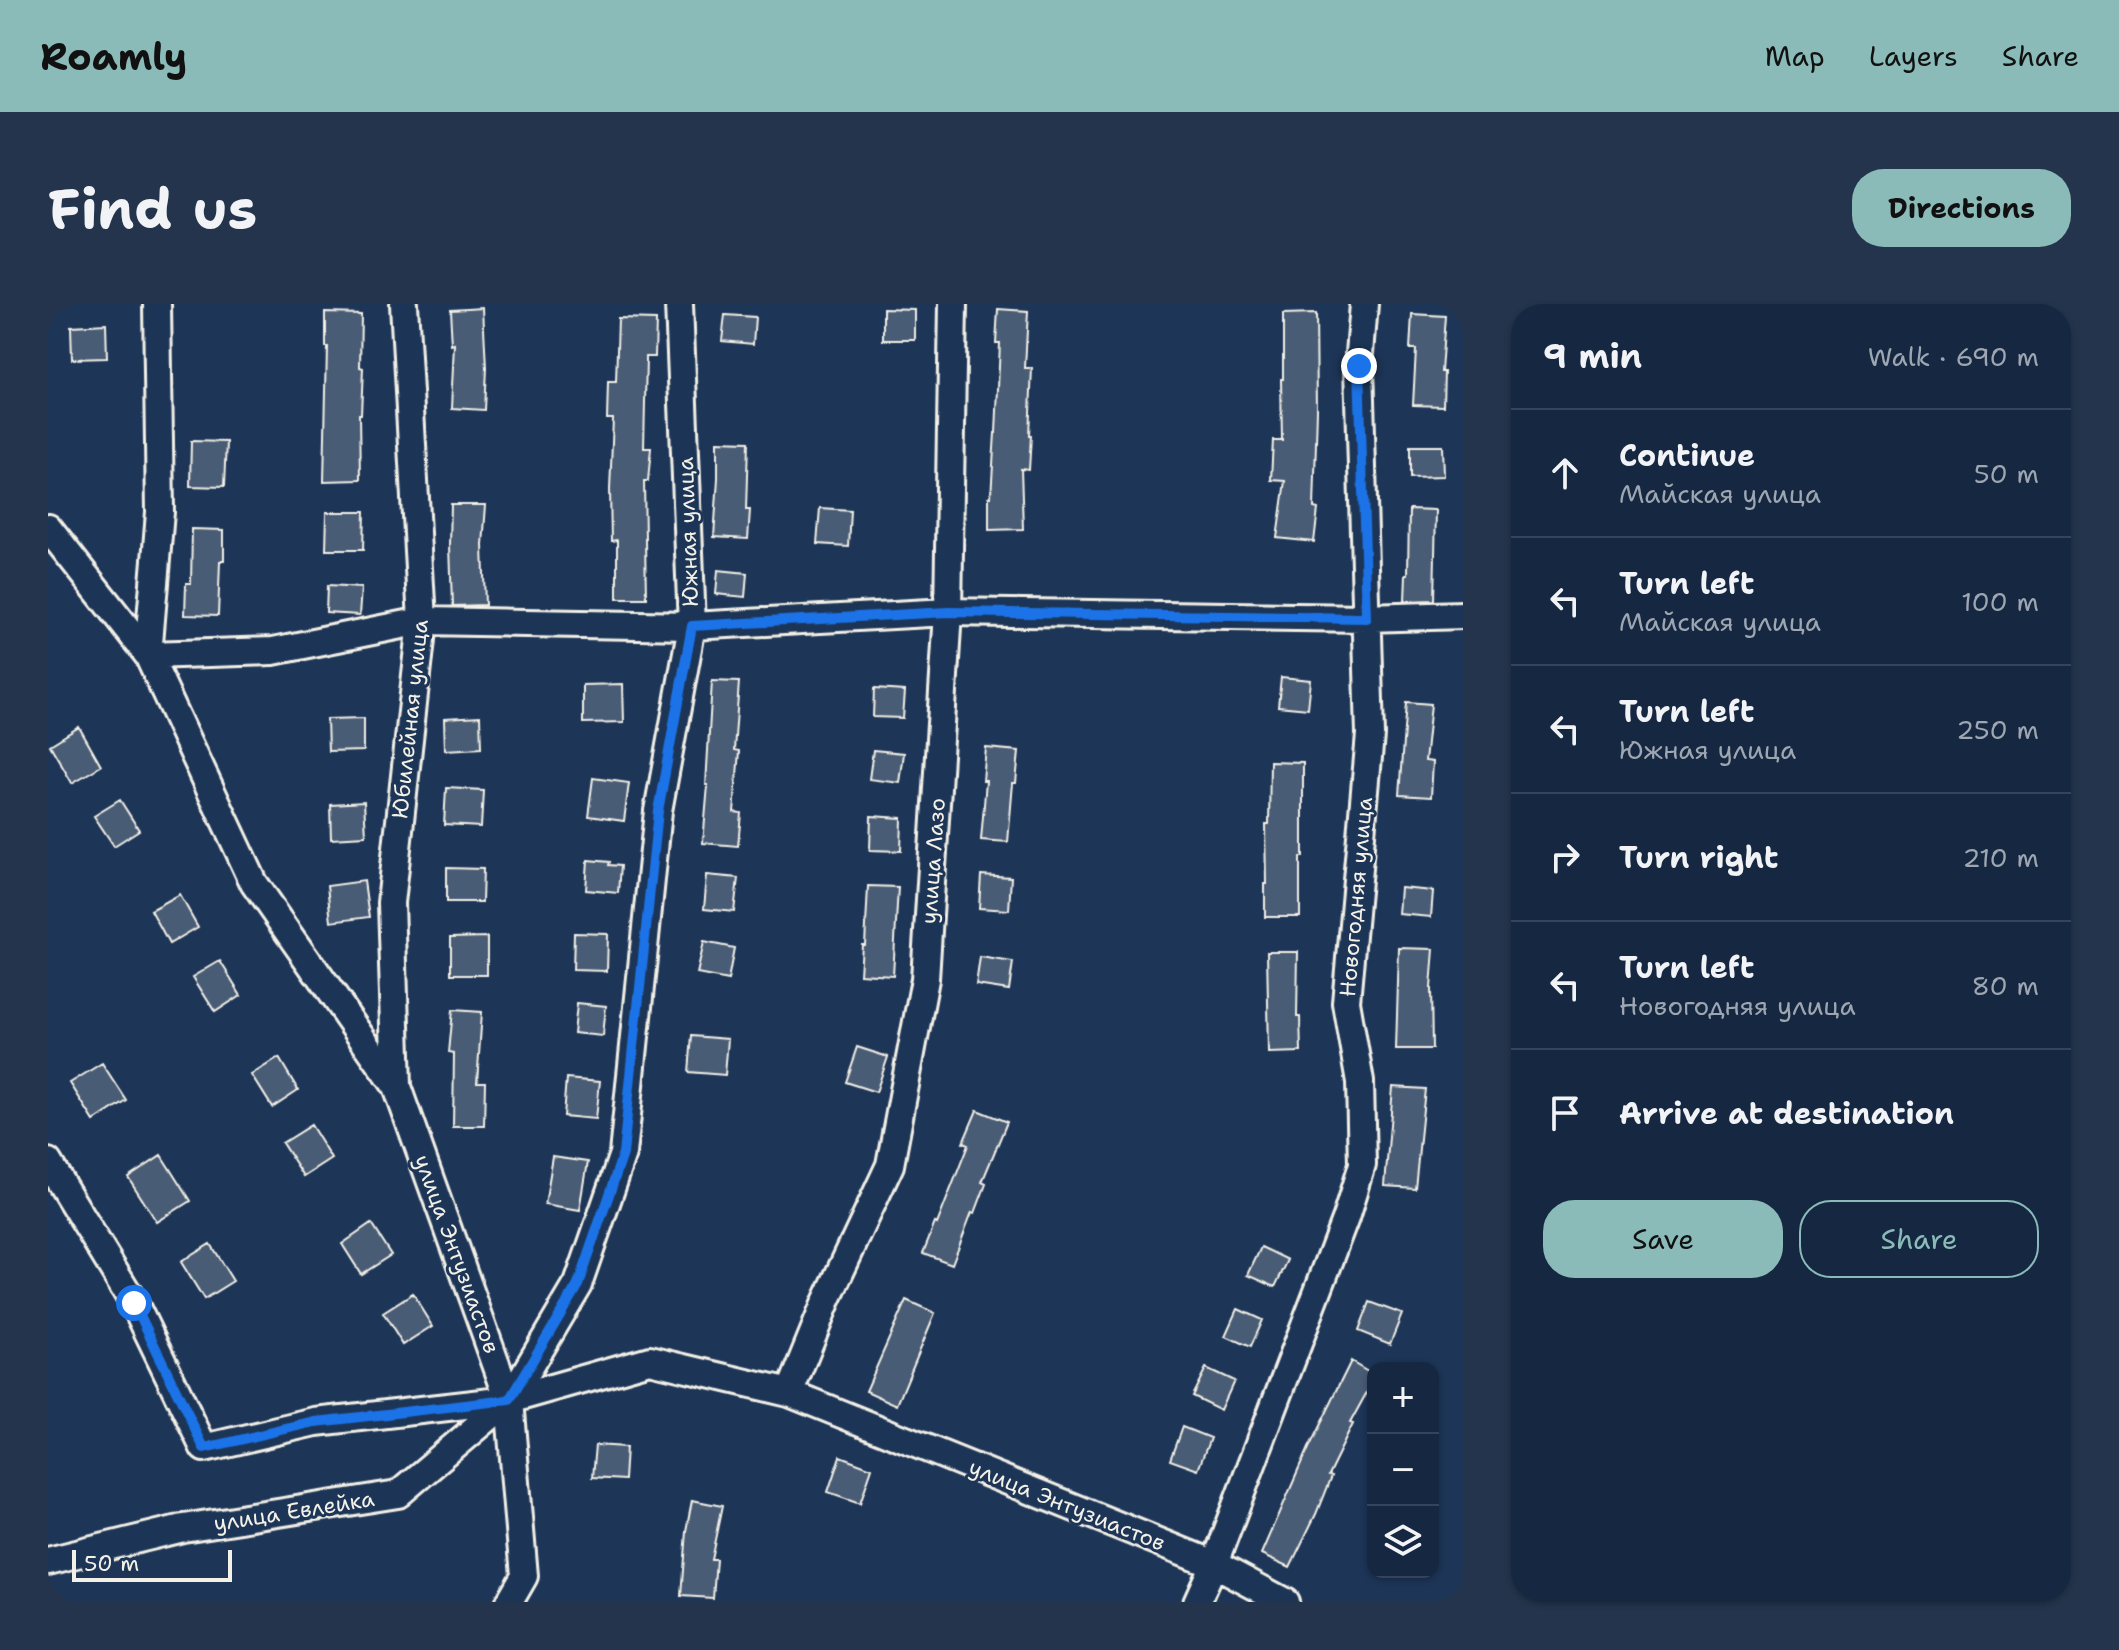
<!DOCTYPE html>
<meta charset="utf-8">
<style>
body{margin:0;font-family:"Shantell Sans",sans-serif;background:#23344c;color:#f1f3f6}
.controls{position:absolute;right:24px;bottom:24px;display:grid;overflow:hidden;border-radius:16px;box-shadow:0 2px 6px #0004}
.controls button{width:72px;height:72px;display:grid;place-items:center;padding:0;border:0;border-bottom:2px solid #35445a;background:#162841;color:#f1f3f6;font:40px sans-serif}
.scale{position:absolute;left:24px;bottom:20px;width:160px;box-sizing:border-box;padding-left:8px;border:4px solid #f4f1e8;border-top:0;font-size:22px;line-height:28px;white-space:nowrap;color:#f4f1e8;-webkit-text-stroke:6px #1d3557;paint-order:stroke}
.stop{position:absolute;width:24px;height:24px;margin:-18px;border:6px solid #1a73e8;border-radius:50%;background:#fff}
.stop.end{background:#1a73e8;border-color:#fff;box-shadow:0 2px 8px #0008}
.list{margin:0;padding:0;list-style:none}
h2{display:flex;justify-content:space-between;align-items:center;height:104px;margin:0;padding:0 32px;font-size:34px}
h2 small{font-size:26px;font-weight:400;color:#9ea6b1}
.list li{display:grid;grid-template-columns:52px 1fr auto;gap:24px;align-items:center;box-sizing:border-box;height:128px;padding:0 32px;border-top:2px solid #35445a}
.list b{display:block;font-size:30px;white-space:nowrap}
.list p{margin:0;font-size:26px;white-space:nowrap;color:#9ea6b1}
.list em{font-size:26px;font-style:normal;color:#9ea6b1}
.actions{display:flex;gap:16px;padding:24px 32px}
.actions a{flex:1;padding:18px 0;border:2px solid #8bbbb9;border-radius:32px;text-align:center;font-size:28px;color:#8bbbb9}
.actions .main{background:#8bbbb9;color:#111}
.icon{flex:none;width:44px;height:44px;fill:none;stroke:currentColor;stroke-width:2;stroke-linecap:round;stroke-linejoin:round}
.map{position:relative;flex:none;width:1415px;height:1298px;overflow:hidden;border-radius:32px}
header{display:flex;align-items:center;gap:48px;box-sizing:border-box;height:112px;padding:0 40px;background:#8bbbb9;color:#111}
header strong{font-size:38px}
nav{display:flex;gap:44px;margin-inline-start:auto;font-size:28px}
.intro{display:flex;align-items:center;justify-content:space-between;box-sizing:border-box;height:192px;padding:0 48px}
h1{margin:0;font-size:56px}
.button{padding:20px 36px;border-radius:32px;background:#8bbbb9;color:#111;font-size:28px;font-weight:700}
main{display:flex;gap:48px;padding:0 48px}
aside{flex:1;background:#162841;border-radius:32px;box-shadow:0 2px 6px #0004}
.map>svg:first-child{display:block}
.building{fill:#485b74;stroke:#f4f1e8;stroke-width:2}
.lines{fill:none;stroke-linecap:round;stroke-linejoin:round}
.minor-casing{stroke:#f4f1e8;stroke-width:32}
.minor{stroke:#1d3557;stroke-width:26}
.route{stroke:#1a73e8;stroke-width:10}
.labels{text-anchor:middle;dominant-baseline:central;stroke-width:6;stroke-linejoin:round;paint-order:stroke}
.street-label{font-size:22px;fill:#f4f1e8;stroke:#1d3557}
</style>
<header>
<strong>Roamly</strong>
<nav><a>Map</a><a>Layers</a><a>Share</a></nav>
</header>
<div class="intro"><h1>Find us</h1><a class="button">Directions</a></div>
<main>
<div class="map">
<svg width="1415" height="1298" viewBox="0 0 1415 1298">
<rect width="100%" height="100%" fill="#1d3557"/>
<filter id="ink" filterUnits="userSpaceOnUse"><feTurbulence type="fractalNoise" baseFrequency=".0125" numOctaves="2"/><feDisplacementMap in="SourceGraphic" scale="16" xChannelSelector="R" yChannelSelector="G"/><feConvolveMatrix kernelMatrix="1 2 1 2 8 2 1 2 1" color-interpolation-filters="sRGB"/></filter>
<g filter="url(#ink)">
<path class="building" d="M435,4L438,64L436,106L404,104L407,40L404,41L402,6Z
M835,5L867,6V36H835Z
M950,5L980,7L977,64H984L981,131H983L981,166L973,165L975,225L941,226V193H943L947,129H948L952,39H948Z
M277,9L313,10L312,63L315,64L313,111H311L312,176L276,177L279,42H277Z
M1268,9L1269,106L1266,204L1270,205L1266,238L1229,234L1237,177L1223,176L1225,136H1234L1233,75H1235V10Z
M1364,10L1397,12L1393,68H1396L1395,102L1365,101L1368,45H1362Z
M677,11L707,13L705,40L674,37Z
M570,15L608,16L607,53H598L596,144H603L600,177H596L598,294H569V236L563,237L562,185L565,115H559L560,78H568Z
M58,20L59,54L24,55L23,22Z
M143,137L178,138L176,183L142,182Z
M670,137L700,138L698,206H702L700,235L666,233L670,174Z
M1362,142H1395L1396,172L1362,173Z
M403,201H438L435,241L437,301L404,302L402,241Z
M772,204L802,206L800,242L769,240Z
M1361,205L1388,206L1386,296L1357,297L1358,270H1360Z
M279,208H316L315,246H278Z
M144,225L176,226V257H172L170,312L137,311L138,280H143Z
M670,266L699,269L697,293L668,290Z
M279,282L314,284L312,311L278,309Z
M1233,373L1263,376L1260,405L1230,402Z
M664,377L691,378L686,446L691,447L686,508L693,509L690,542L655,539L660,481H658Z
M575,380L576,418L535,419V381Z
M826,385L857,387L855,414L825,413Z
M1358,398L1383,400L1377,457L1385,458L1383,493L1351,491Z
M432,412L433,444L398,446L397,414Z
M316,414V447L280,448L279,415Z
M31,423L53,462L24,479L2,441Z
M938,444L971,447L968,479H965L960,538L933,536L938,477H935Z
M825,446L856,449L852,479L821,475Z
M1222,458L1255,459V553H1252V613H1217V580H1219L1218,520H1221Z
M545,474L581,479L576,517L540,512Z
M398,484L435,486L433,523L396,521Z
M72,496L91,526L66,542L46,512Z
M316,498L318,532L283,534L282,500Z
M823,512L854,514L853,547L822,546Z
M540,556L561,558L560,561L572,562L570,589L538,586Z
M398,564L435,565L434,598H398Z
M659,571L690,574L686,608L656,605Z
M933,571L963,573L961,606L931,604Z
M316,577L321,613L283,618L279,582Z
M820,582L850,583L845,672L812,670L814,641H817Z
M1353,584L1385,587L1383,613L1351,610Z
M132,591L150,623L121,640L103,607Z
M526,629L560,630L559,667L525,666Z
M439,633V671H402V634Z
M656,638L686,644L680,676L649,670Z
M1351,644L1386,645L1383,684L1384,745H1348Z
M1219,648H1250L1249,713H1252L1253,748L1221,749Z
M932,653L965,658L961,686L928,681Z
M172,657L193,691L167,708L145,673Z
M529,699L558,702L555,732L526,729Z
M404,706L434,708L429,778H437L436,822H405L406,750L400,749Z
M643,732L680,735L677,771L640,768Z
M809,743L840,753L828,788L797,778Z
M231,754L250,786L224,803L204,771Z
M54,759L78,796L46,817L22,779Z
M518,774L552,777L548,815L515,812Z
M1345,783L1377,785L1367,884L1337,882Z
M929,806L959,818L934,878L938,880L927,909L924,908L904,960L875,949L887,919L889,920L920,841L915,839Z
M263,821L284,855L256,873L234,839Z
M113,851L142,897L109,918L80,873Z
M505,853L540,858L532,906L497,900Z
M323,920L343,951L313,970L294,940Z
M162,940L185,977L156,995L133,958Z
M1213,943L1240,956L1227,983L1200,971Z
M365,990L385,1022L355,1041L335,1009Z
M858,996L887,1009L849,1101L818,1087Z
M1321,998L1354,1010L1342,1040L1310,1027Z
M1190,1005L1214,1016L1202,1043L1178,1032Z
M1303,1057L1325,1070V1077L1302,1119L1305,1120L1280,1171L1283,1172L1268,1210L1242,1263L1214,1250L1260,1144Z
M1158,1064L1186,1077L1173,1106L1144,1092Z
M1134,1123L1162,1134L1150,1166L1122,1156Z
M547,1141L578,1143L576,1176L544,1174Z
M792,1152L824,1164L812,1199L780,1188Z
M644,1196L674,1202L663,1255H668L665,1294L633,1292L638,1227Z"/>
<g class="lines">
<g class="minor-casing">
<path id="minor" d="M109,0L112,208L100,351L225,347L374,317L644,322L900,308L1319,314L1415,311
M0,224L100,351L206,579L349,783L461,1096L602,1056L741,1089L1166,1260L1237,1298
M349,782L343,599L374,317L356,0
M0,858L86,999L156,1144L268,1118L461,1096
M741,1089L778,998L842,861L877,675L900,308L905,0
M461,1096L476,1272L461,1298
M0,1257L135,1224L350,1190L461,1096L530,980L575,850L610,507L644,322L631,0
M1149,1298L1166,1260L1298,913L1314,861L1312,778L1298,698L1322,431L1311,62L1316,0"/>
</g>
<use href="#minor" class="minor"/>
</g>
</g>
<g class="lines" filter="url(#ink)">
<path class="route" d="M86,999L156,1144L268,1118L461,1096L530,980L575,850L610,507L644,322L900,308L1319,314L1311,62"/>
</g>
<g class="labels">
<g class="street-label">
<text transform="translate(640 228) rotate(-92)">Южная улица</text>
<text transform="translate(362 415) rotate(-84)">Юбилейная улица</text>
<text transform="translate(885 557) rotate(-86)">улица Лазо</text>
<text transform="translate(1308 593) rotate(-85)">Новогодняя улица</text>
<text transform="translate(409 950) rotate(70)">улица Энтузиастов</text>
<text transform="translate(1019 1201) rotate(22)">улица Энтузиастов</text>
<text transform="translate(246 1207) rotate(-9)">улица Евлейка</text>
</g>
</g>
</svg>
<div class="controls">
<button>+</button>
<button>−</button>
<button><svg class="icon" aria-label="layers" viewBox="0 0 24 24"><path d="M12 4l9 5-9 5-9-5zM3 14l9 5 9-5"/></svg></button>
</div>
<div class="scale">50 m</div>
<div class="stop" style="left:86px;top:999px"></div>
<div class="stop end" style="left:1311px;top:62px"></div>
</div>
<aside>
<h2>9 min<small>Walk · 690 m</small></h2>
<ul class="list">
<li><svg class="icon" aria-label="ahead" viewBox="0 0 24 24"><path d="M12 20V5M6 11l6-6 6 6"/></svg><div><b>Continue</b><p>Майская улица</p></div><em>50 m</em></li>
<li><svg class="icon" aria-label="left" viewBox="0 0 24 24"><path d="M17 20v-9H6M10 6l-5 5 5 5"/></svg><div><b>Turn left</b><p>Майская улица</p></div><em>100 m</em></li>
<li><svg class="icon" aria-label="left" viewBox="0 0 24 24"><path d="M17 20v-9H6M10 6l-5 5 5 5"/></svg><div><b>Turn left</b><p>Южная улица</p></div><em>250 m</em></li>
<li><svg class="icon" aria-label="right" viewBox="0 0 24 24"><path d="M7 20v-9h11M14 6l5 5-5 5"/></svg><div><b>Turn right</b></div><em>210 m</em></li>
<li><svg class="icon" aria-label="left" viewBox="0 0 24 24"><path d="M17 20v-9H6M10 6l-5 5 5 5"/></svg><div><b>Turn left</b><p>Новогодняя улица</p></div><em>80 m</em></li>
<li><svg class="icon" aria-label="arrive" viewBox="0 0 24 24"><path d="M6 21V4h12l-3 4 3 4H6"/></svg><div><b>Arrive at destination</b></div></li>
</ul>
<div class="actions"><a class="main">Save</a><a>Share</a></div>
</aside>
</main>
